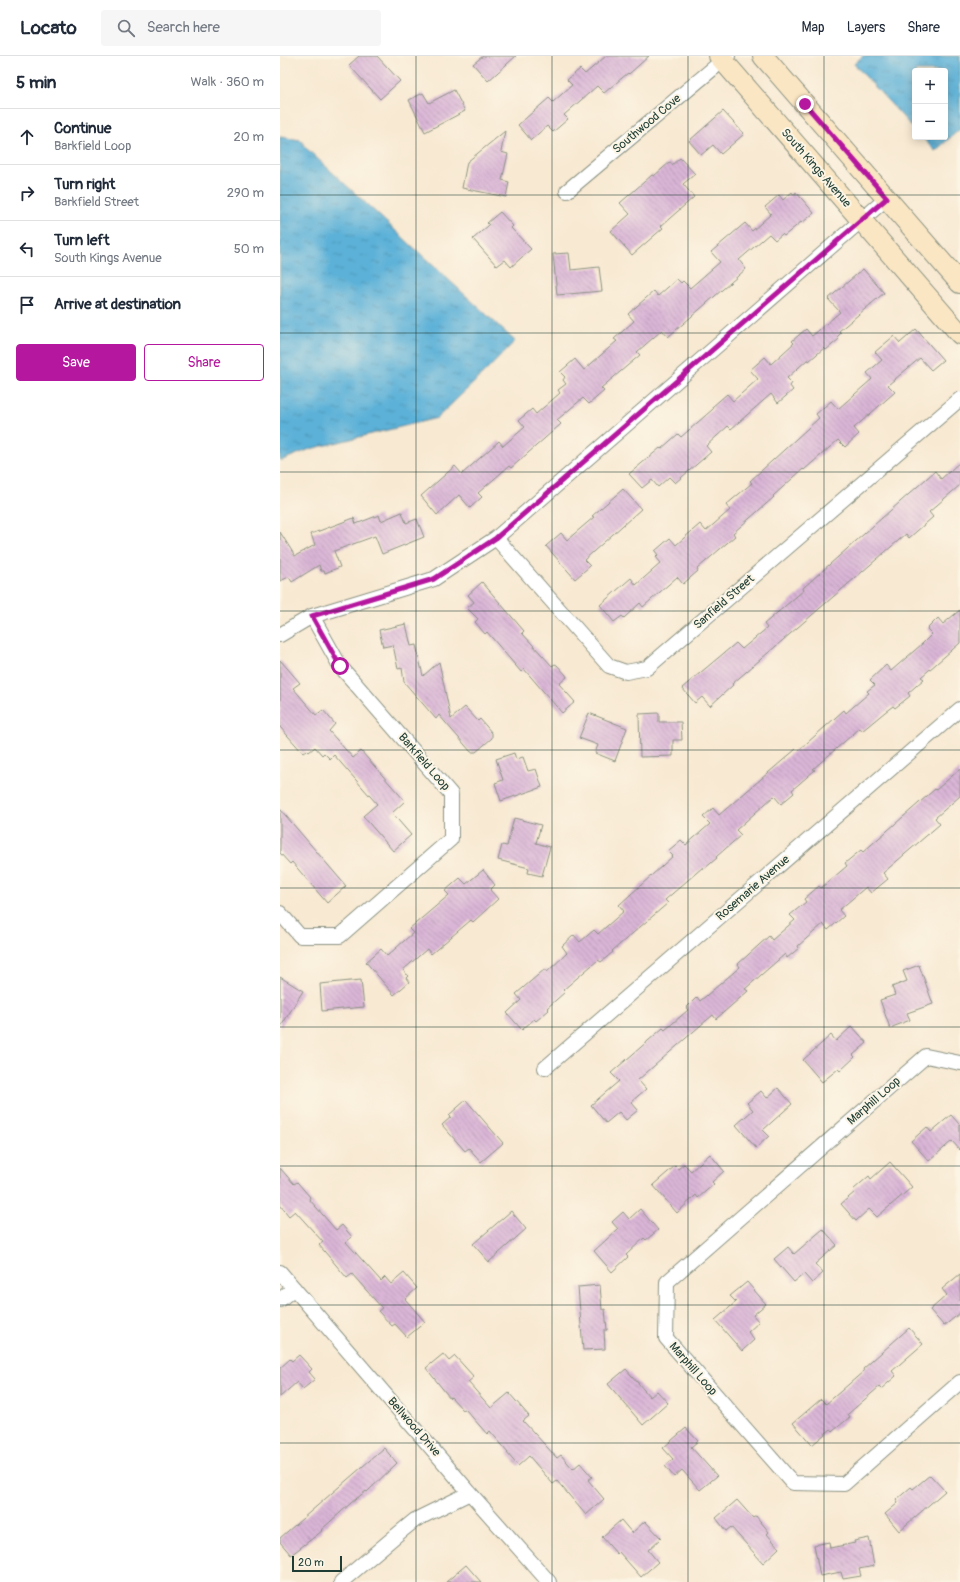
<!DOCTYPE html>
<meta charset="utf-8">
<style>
body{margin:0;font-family:Pangolin,sans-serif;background:#f6f6f7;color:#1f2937}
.controls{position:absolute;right:12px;top:12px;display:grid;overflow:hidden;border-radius:4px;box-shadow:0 2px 10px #0003}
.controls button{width:36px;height:36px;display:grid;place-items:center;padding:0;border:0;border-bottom:1px solid #e0e1e3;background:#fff;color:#1f2937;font:20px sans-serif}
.scale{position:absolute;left:12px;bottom:10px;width:50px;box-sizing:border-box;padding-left:4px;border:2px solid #1f3d34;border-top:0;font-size:11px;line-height:14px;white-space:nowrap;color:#1f3d34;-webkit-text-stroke:3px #fcf5e5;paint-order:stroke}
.stop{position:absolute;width:12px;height:12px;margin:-9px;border:3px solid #b5179e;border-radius:50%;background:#fff}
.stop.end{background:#b5179e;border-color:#fff;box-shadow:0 1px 4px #0008}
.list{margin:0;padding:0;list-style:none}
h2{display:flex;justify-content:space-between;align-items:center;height:52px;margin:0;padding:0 16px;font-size:17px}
h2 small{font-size:13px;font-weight:400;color:#747a83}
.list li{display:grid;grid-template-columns:26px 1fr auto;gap:12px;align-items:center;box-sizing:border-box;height:56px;padding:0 16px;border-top:1px solid #e0e1e3}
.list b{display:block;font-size:15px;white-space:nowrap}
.list p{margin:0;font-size:13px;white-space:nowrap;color:#747a83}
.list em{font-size:13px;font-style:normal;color:#747a83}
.actions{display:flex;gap:8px;padding:12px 16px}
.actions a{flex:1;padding:9px 0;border:1px solid #b5179e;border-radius:4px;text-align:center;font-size:14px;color:#b5179e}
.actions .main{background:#b5179e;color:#fff}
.icon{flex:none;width:22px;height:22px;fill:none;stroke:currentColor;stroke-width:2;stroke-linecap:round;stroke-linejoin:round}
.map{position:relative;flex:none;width:680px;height:1526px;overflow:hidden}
header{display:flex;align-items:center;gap:24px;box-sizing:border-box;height:56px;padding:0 20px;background:#fff;border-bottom:1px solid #e0e1e3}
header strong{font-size:19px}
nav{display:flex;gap:22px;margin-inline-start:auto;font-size:14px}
.search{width:280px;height:36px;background:#f6f6f7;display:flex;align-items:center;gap:10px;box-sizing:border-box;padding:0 14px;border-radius:4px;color:#747a83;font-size:15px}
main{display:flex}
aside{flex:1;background:#fff}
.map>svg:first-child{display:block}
.water{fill:url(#water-ripples);stroke:#3e7786}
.building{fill:url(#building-back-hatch)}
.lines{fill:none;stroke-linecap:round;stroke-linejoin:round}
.street-casing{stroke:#8c9383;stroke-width:16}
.secondary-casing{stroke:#8c9383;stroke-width:22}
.street{stroke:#fff;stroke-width:14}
.secondary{stroke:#fbe6c3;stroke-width:20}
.route{stroke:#b5179e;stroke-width:5}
.grid{fill:none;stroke:#1f3d34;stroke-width:1;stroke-opacity:0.55}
.labels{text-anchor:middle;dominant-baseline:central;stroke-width:4;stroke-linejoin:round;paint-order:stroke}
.street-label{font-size:12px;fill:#1f3d34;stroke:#fcf5e5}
</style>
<header>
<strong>Locato</strong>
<div class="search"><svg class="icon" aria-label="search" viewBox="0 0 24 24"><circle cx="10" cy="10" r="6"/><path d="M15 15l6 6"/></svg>Search here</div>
<nav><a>Map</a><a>Layers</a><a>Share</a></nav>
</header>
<main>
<aside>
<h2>5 min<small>Walk · 360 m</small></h2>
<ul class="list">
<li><svg class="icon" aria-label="ahead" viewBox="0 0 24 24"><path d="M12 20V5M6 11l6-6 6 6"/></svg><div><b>Continue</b><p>Barkfield Loop</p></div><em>20 m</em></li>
<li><svg class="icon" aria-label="right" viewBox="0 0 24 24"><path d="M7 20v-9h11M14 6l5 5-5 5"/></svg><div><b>Turn right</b><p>Barkfield Street</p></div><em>290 m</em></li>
<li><svg class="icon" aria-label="left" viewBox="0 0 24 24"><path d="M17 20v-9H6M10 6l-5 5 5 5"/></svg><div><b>Turn left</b><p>South Kings Avenue</p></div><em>50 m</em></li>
<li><svg class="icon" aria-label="arrive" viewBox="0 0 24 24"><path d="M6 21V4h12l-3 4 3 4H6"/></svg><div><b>Arrive at destination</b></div></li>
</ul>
<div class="actions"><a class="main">Save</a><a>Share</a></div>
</aside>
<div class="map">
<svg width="680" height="1526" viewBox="0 0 680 1526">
<defs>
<pattern id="water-ripples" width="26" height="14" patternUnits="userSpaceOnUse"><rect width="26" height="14" fill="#5cb1d8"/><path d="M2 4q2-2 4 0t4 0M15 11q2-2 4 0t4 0" fill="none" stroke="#4b91b0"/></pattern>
<pattern id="building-back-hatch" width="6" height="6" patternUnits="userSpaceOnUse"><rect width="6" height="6" fill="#dab5d7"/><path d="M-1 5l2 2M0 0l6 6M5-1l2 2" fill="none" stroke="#b094af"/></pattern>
</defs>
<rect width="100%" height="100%" fill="#fcf5e5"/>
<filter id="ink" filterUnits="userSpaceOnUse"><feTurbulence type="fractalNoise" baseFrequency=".025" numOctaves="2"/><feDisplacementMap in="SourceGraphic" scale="8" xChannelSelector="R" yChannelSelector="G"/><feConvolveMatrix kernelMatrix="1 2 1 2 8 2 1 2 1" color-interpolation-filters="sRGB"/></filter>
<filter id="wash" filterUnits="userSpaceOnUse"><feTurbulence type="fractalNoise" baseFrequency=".012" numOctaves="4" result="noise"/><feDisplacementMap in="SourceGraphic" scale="16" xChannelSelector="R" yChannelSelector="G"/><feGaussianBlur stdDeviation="0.9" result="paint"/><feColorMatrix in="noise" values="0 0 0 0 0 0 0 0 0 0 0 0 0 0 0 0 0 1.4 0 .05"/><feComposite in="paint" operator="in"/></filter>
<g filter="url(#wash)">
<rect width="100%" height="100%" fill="#f8e9d2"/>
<path class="water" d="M583,0H680V73L655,95L642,81H665V15H635V74L574,8Z
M0,81L21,84L26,92L235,285L206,315L157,362L30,393L0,405Z"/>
<g id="blocks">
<path class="building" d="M79,0H97L120,25L100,43L69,9Z
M203,0H236L208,25L193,8Z
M326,0H369L349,18L348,17L324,37L317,30L284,59L288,63L273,76L267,70L251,84L238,69L269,42L273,46L292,29L287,24L300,13L305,18Z
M174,34L185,55L145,76L129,44L143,37L149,47Z
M443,55L464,78L441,98L433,89L421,99L409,85Z
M225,75L221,96L228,98L222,124L229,126L226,141L182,132L187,106Z
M400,102L415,118L403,128L414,141L381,170L383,172L352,199L331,175L350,158L340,147L372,119L374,120L390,106L392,109Z
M512,136L514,139L516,136L534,157L522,167L521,166L504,180L502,178L495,184L489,178L459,204L466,213L388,281L382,274L357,296L360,299L321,332L324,335L309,348L303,342L277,364L281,368L231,412L229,410L198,437L202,441L190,452L179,439L157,459L141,440L175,410L182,418L219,385L223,390L245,371L239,364L252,353L256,358L280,337L278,334L286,328L283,324L285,321L280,316L295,303L304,314L337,285L334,283L354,265L348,258L374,235L378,240L397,223L401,227L403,225L410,232L440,206L431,196L465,167L472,175L491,158L485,151L499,139L503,144Z
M220,156L233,170L231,172L251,193L231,211L225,204L217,210L193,183L209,169L207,167Z
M289,197L291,214L319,211L322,235L277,239L273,198Z
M583,213L604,237L559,275L561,277L557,281L559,283L546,294L544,292L529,305L528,303L507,322L512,327L510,330L513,334L498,347L491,338L451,373L448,370L426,390L431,396L395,427L389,421L378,431L372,424L362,432L349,418L380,392L381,393L398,378L401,381L433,353L432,351L447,338L453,345L478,323L470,314L485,301L491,308L514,287L512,285L526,273L532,280L560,256L548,243Z
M636,273L663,304L651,314L640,302L608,329L615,336L574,372L579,378L565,391L558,384L524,414L523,413L493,440L494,441L453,477L455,480L417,513L418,515L403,528L397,521L363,551L360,547L344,562L342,560L334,566L320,549L351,522L356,529L381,507L376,501L378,499L375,495L390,482L396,489L420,468L426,475L450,454L446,449L472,427L470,425L539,362L536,358L551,345L558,353L592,323L587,317L602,304L595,296L614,280L620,287Z
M680,406V429L649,456L653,461L629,482L626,478L452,628L453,629L430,650L422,641L415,647L402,632L456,587L462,593L487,572L484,568L524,534L523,532L655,415L661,423Z
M343,433L361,453L304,504L310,510L295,523L266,490L281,477L287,484L314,461L312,460Z
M122,456L126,467L137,463L144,481L102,498L95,480L54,495L60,511L45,517L44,515H41L39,509L12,526L9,521L0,525V476L15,500L35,489L31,478L74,462L76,468L99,459L101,465Z
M202,526L244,575L242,577L272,610L275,608L277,609L286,619L287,621L279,628L295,646L282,657L244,613L241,616L207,576L205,578L195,566L198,563L187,552L194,546L188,539Z
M680,554V587L641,621L644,623L628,637L630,640L615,652L613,650L605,656L582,675L580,672L533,713L535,714L512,734L514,737L501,748L494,740L456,774L461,779L436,801L437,802L424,813L423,811L385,844L388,847L332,895L333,896L321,906L318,904L283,934L285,936L267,952L269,954L256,965L254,963L242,974L227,957L241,944L236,938L265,913L267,916L287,897L282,890L294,879L300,886L314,874L318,878L344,855L339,849L393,800L388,795L401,784L406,789L430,768L423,761L433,752L439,759L516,693L518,695L564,654L566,657L589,637L587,635L595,629L590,624L606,609L611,615L642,588L652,578L647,573L658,562L663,568Z
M126,568L131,590L136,589L143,620L159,606L171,663L185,651L198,665L200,663L212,677V682L196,696H191L159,659L156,663L124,626L122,612L118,613L113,589L103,591L99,574Z
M0,604L20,627L13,632L36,659L43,654L55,668L49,675L73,702L81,695L125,745L112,757L131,779L113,795L83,760L97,748L54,699L50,703L44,697L42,699L35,691L29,696L27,694L23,697L0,671Z
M309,657L347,672L335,705L315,697L318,689L299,682Z
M379,657V666H401L402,684H393V700L360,701L359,658Z
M234,697L236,703L243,701L248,715L256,713L262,731L221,745L215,727L223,724L216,703Z
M680,713V740L655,762L660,768L603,817L608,823L591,837L586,831L559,854L564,860L548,874L543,868L518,890L519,892L507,902L505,898L465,933L468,935L436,963L433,959L421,969L358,1024L366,1033L351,1046L358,1054L346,1064L339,1056L326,1067L311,1049L339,1025L331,1017L383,972L385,974L408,954L406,952L417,941L420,945L460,911L458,908L489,880L492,884L515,864L510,859L526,846L524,843L539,830L541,832L567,810L565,807L581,794L583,796L655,733L656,734Z
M0,753L66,830L47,847L12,806L10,808L0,797Z
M234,762L261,769L256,787L270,791L262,820L248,817L249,812L218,804L222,789L227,790Z
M203,814L215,829L210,834L218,843L193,866L191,864L151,898L147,893L123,914L128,920L126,922L129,926L114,939L86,906L101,893L107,900L133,877L129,873L169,839L165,835L180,822L186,828Z
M639,909L653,948L627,957L630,964L610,972L600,944L615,939L612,931L627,925L623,915Z
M0,921L23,935L0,972Z
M81,924L84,951L42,955L40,928Z
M572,970L587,987L573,999L575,1001L560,1015L558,1013L542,1026L523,1004L551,979L556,985Z
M498,1032L512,1048L483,1074L489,1080L476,1092L456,1069L473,1054L467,1047L481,1035L487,1042Z
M186,1044L223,1087L201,1106L189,1092L185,1095L162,1069L171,1061L169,1059Z
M671,1059L680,1069V1094L672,1085L649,1105L631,1085L647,1071L651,1076Z
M430,1098L444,1115L432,1126L434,1128L418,1142L416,1139L397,1157L373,1129L395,1110L398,1113L404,1108L411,1115Z
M610,1106L632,1131L597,1161L589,1153L576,1165L561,1148L575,1136L573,1134L589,1120L591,1123Z
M0,1112L14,1128L17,1126L30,1141L29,1143L56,1174L62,1169L72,1181L66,1186L101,1225L105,1221L111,1228L124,1217L137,1232L125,1243L145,1266L127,1281L115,1268L112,1270L98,1255L102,1252L72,1218L67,1222L39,1189L43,1186L15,1155L9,1160L0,1149Z
M360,1153L378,1174L366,1184L364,1182L346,1199L348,1201L332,1216L314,1195L338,1173L332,1166L343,1156L349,1163Z
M231,1155L246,1173L209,1206L193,1188Z
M543,1173L557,1189L535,1208L543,1217L532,1227L524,1218L514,1226L494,1203L508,1191L514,1198Z
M680,1218V1257L664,1270L650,1254L667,1239L662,1233Z
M467,1226L486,1248L473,1259L479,1266L468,1276L474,1284L462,1295L435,1264L456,1246L450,1240Z
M320,1229L322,1254L325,1253L327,1274H324L325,1293L303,1294L298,1231Z
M629,1272L643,1288L612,1315L616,1320L601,1333L599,1331L568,1358L570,1361L553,1375L551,1373L532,1389L513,1367L541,1343L546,1348L584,1315L583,1313Z
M163,1298L169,1305L175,1300L194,1321L188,1326L211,1352L229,1337L249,1360L243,1365L277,1402L281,1399L293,1413L300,1407L312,1421L308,1424L324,1443L306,1459L277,1425L273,1428L249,1400L238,1410L227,1397L228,1396L210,1375L207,1378L185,1353L183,1354L171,1341L170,1342L146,1312Z
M19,1299L32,1313L29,1316L35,1323L23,1333L17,1326L0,1341V1312L10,1303L12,1305Z
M346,1313L370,1341L377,1335L388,1347L363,1369L328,1328Z
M406,1372L418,1385L411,1391L437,1420L420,1434L402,1414L394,1421L385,1410L393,1403L383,1392Z
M104,1392L117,1407L87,1436L86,1435L71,1447L41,1474L42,1475L11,1499L0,1486V1482Z
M650,1419L665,1435L619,1475L605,1458L618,1447L616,1444L631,1431L633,1433Z
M457,1444L473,1462L476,1460L489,1476L487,1478L499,1492L483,1507L451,1471L446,1475L436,1462Z
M341,1464L352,1477L365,1465L381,1482L368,1494L378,1506L361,1521L339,1496L337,1498L322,1481Z
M589,1482L594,1510L579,1513L581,1520L563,1523L561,1516L540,1520L534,1489L549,1486L550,1492L575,1487L574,1485Z
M186,1509L201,1526H166Z"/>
</g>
</g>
<g filter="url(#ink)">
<use href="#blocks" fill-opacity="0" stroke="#8c9383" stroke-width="1"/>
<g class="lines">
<g class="street-casing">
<path id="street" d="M287,135L448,0
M216,482L329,610L346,616L367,612L680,343
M0,579L32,560L154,523L216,482L607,142
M0,857L20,880H60L171,783V738L60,610L32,560
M680,1007L646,1000L387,1226L386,1282L513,1427L564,1428L680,1326
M265,1012L680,653
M0,1216L190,1437L269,1526
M0,1244L14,1232
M61,1526L119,1477L135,1464L190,1437"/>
</g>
<g class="secondary-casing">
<path id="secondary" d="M439,0L680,278
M483,0L680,227"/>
</g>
<use href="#street" class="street"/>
<use href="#secondary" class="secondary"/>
</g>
</g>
<g class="lines" filter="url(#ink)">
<path class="route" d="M60,610L32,560L154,523L216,482L607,142L525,48"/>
</g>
<path class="grid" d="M136,0V1526M272,0V1526M408,0V1526M544,0V1526M0,139H680M0,277H680M0,416H680M0,555H680M0,694H680M0,832H680M0,971H680M0,1110H680M0,1249H680M0,1387H680"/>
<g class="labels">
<g class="street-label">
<text transform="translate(367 68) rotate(-40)">Southwood Cove</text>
<text transform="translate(536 112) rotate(49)">South Kings Avenue</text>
<text transform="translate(444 546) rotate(-41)">Sanfield Street</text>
<text transform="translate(144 706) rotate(49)">Barkfield Loop</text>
<text transform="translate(473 832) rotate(-41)">Rosemarie Avenue</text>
<text transform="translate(594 1045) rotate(-41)">Marphill Loop</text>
<text transform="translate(413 1313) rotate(49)">Marphill Loop</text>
<text transform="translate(134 1371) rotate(49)">Bellwood Drive</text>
</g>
</g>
</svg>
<div class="controls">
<button>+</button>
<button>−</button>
</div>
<div class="scale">20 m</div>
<div class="stop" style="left:60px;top:610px"></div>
<div class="stop end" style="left:525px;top:48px"></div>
</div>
</main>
